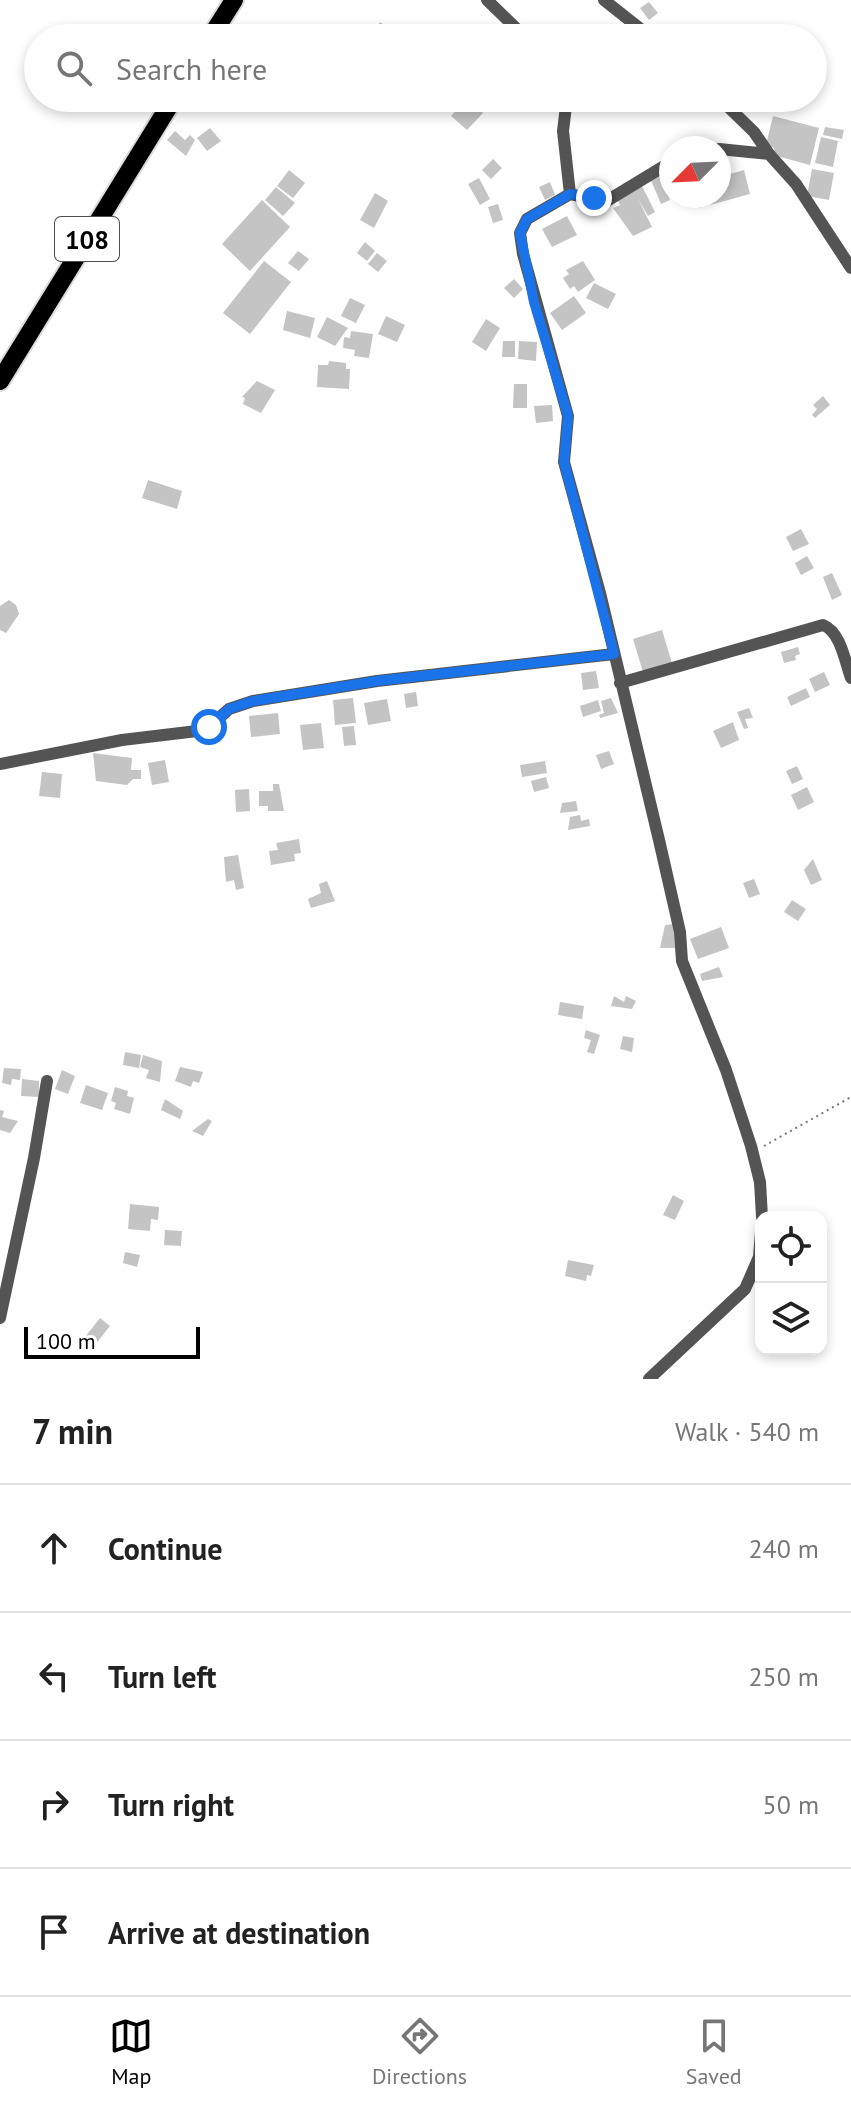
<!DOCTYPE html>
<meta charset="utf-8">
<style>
body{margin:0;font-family:"PT Sans",sans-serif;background:#f6f6f6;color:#222}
.controls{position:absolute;right:24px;bottom:24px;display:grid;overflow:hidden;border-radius:16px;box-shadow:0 4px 12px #0003}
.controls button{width:72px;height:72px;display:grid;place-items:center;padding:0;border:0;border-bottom:2px solid #e0e0e0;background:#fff;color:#222;font:40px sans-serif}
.compass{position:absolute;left:659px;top:136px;width:72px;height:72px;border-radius:50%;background:#fff;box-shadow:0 4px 12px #0003;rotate:246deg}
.scale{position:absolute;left:24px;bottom:20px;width:176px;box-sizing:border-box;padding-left:8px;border:4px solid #000;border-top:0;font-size:22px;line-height:28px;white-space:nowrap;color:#000;-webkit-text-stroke:6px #fff;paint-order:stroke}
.stop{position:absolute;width:24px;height:24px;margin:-18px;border:6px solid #1a73e8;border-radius:50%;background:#fff}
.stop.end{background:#1a73e8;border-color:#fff;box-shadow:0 2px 8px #0008}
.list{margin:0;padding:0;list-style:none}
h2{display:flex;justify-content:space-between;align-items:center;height:104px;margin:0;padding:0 32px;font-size:34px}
h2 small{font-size:26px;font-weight:400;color:#767676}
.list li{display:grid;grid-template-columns:52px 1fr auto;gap:24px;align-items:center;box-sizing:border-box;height:128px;padding:0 32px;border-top:2px solid #e0e0e0}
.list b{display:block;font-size:30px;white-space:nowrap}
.list em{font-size:26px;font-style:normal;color:#767676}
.icon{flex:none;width:44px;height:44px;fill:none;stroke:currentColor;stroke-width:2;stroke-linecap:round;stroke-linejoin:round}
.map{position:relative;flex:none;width:851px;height:1379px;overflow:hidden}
.search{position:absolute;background:#fff;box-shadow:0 4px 12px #0003;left:24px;right:24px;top:24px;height:88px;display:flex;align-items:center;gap:20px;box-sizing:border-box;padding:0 28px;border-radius:44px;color:#767676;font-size:30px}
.sheet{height:616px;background:#fff}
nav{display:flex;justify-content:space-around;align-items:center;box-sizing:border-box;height:112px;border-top:2px solid #e0e0e0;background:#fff;font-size:22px;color:#767676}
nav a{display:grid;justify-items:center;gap:4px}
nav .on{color:#000}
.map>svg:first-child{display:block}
.building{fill:#c4c4c4}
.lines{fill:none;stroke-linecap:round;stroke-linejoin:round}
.primary-casing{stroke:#dbdbdb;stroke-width:22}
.path{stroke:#767676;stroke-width:2;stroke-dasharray:2 4;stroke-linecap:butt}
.street{stroke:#545454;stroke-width:12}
.primary{stroke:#000;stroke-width:18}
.route{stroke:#1a73e8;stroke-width:10}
.labels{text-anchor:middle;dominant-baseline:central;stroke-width:8;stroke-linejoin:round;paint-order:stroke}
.shield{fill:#fff;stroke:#4c4c4c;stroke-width:2}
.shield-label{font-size:26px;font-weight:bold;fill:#000}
</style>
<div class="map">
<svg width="851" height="1379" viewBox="0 0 851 1379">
<rect width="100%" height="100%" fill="#fff"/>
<path class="building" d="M649,2L658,13L649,20L640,8Z
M380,22L392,30L386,38L372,34Z
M462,104L470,111L475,105L483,113L467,130L451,116Z
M773,116L819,128L810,165L773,155L774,148L766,145Z
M825,127L844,130L842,139L823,135Z
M210,128L221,141L207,151L197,138Z
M175,131L185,140L190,135L195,140L186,156L167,140Z
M821,137L838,141L833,167L815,163Z
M493,159L502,168L491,179L482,170Z
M812,169L834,173L829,200L807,196Z
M289,170L305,183L293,198L277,186Z
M744,170L750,194L699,208L696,196H719V177Z
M659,174L670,200L661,204L650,178Z
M479,178L490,199L480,205L468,184Z
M550,182L555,195L545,200L539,187Z
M642,186L655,212L648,216L638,199L652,227L633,236L613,208L620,205L617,199Z
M276,187L295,203L283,216L265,200Z
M375,193L388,201L374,228L360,220Z
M262,200L290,227L250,271L222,244Z
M498,204L503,220L493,223L488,207Z
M567,216L577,235L552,247L542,229Z
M365,242L375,251L367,261L357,253Z
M298,251L309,259L299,271L288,263Z
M377,253L387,261L378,272L368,264Z
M264,261L291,282L250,334L223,313Z
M583,261L595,280L578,292L574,286L570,289L563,278L569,274L566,270Z
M514,279L523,289L514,298L504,288Z
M594,283L616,294L608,309L586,298Z
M574,296L586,313L562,330L550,313Z
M350,298L365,305L356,323L341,316Z
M287,311L315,318L310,338L283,330Z
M386,316L405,325L397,342L378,334Z
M327,317L348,328L335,346L317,337Z
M486,319L500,328L486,351L472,342Z
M351,331L373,334L369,358L354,356L355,350L343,348L344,337L350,338Z
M503,341H515V357H502Z
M519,341L537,342L536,361L518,359Z
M329,361L346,363V369H350L349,389L317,387L318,365H328Z
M257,381L275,390L261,413L243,404L245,398L242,397Z
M514,384H527V408H513Z
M823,396L830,405L815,418L812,415L817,409L813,405Z
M552,405L553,421L536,423L534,406Z
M148,480L182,491L177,509L142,498Z
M801,529L809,544L793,551L786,537Z
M807,556L814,568L801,575L795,563Z
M832,573L842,595L832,600L823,577Z
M9,600L16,605L19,614L6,633L0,630V606Z
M662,630L672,663L643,672L633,639Z
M798,647L800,654L795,656L796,660L784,663L781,652Z
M596,671L599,688L583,690L581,673Z
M824,672L830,685L815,692L809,679Z
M806,688L810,697L791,706L787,697Z
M416,692L418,706L406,708L404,694Z
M353,698L356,723L335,725L333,700Z
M611,698L618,713L600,718L599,715L604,713L601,701Z
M387,699L391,721L368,725L364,703Z
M598,700L601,711L583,717L580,706Z
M749,708L753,718L745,719L748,728L744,729L737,712Z
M278,713L280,734L251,737L249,716Z
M733,722L739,740L721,748L713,731Z
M321,723L324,748L303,750L300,725Z
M354,726L356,745L344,746L342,727Z
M609,751L614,764L601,769L596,755Z
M93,753L132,758L131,770H141V779H133L127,785L96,781Z
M165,760L169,782L152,785L148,763Z
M545,761L547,773L522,777L520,765Z
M797,766L803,779L792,784L786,771Z
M42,772L62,774L60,798L39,796Z
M546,777L549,788L534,792L531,781Z
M273,784H279L284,811H268V806H259V791H273Z
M807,787L814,802L798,810L791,795Z
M249,789L250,811L236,812L235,790Z
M576,801L578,811L560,813L562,803Z
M580,815L581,821L589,819L590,826L568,830L570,817Z
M299,839L301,853L294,854L295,861L271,865L269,851L278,850L276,843Z
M238,855L244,888L236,890L234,880L226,882L224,857Z
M813,859L822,880L811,885L804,870Z
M754,879L760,894L749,898L743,883Z
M327,881L335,901L311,908L308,899L321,893L319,884Z
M792,900L806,909L798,921L784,912Z
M674,924L675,948H660L665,925Z
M721,927L729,948L698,959L690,939Z
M719,967L723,977L702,981L700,974Z
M614,996L624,1002L626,996L636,1001L632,1009L611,1006Z
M560,1002L584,1006L582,1019L558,1015Z
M586,1030L600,1035L594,1054L587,1052L591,1040L584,1038Z
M623,1036L634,1038L632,1052L620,1049Z
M125,1052L141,1055L139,1068L123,1065Z
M143,1055L162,1061L160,1082L146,1078L149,1070L140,1067Z
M180,1067L203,1072L199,1083L193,1081L191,1087L175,1081Z
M4,1068L21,1069L20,1080L12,1079L11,1085L2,1083Z
M62,1070L75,1076L68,1094L55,1089Z
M22,1079L39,1081V1097L21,1096Z
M86,1085L108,1093L102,1110L80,1103Z
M115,1087L128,1091L127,1096L134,1098L130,1114L114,1109L116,1103L111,1101Z
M165,1099L183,1111L180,1119L161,1110Z
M0,1110L4,1111L2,1117L18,1121L10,1133L0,1130Z
M208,1119L212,1121L203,1136L192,1131Z
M673,1195L684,1201L675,1220L663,1215Z
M130,1204L159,1207L158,1220L151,1219L150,1231L128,1229Z
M165,1230L182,1231L181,1246L164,1245Z
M125,1252L140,1255L137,1267L123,1263Z
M568,1260L594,1265L591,1276L587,1275L586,1281L565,1276Z
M100,1318L110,1326L95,1345L85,1337Z"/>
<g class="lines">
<g class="primary-casing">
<path id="primary" d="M210,38L234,0
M0,381L174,98"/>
</g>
<path class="path" d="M764,1146L851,1097"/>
<path class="street" d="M487,0L526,38
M604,0L652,38
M567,98L563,131L570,194
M719,98L754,132L769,154
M719,149L769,154L796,184L851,268
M671,162L605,202L570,194L527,219L520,233L523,254L568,416L564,462L600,593L659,840L680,932L682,961L726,1070L751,1146L760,1182L762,1217
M620,683L823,625C841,632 845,662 851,678
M0,764L122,740L197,731L209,727L229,709L253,701L377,681L614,654
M0,1318L34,1158L47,1081
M649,1379L745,1289L759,1257L761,1232"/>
<use href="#primary" class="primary"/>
</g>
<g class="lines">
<path class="route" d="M209,727L229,709L253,701L377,681L614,654L564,462L568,416L534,302L520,233L527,219L570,194L594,198"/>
</g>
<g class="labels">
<rect class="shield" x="55" y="217" width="64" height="44" rx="6"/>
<g class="shield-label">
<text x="87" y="239">108</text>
</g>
</g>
</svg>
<div class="controls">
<button><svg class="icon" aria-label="locate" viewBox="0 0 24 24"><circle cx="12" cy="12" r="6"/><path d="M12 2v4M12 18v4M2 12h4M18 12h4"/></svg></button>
<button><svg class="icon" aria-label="layers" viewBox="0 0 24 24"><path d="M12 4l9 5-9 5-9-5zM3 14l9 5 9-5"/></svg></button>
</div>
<svg class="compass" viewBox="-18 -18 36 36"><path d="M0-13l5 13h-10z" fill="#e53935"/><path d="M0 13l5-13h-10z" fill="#767676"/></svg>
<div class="scale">100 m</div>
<div class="stop" style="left:209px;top:727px"></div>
<div class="stop end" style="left:594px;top:198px"></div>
<div class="search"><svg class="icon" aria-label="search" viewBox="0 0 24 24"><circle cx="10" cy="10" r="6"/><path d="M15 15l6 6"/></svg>Search here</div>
</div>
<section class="sheet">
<h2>7 min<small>Walk · 540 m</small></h2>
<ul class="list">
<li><svg class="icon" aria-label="ahead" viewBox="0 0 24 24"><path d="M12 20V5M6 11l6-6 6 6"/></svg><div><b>Continue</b></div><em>240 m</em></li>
<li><svg class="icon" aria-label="left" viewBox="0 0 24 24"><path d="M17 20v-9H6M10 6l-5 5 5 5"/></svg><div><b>Turn left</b></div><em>250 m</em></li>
<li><svg class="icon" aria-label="right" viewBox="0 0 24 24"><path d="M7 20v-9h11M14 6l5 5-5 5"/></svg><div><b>Turn right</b></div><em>50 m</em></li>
<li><svg class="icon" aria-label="arrive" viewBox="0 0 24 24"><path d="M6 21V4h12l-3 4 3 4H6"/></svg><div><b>Arrive at destination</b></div></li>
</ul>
</section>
<nav>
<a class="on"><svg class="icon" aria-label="map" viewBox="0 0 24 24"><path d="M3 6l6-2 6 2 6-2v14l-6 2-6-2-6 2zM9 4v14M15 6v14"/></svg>Map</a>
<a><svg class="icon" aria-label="directions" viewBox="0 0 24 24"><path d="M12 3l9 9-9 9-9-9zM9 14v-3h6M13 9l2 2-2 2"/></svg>Directions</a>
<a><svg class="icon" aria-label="saved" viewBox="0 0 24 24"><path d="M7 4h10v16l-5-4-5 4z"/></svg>Saved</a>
</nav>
